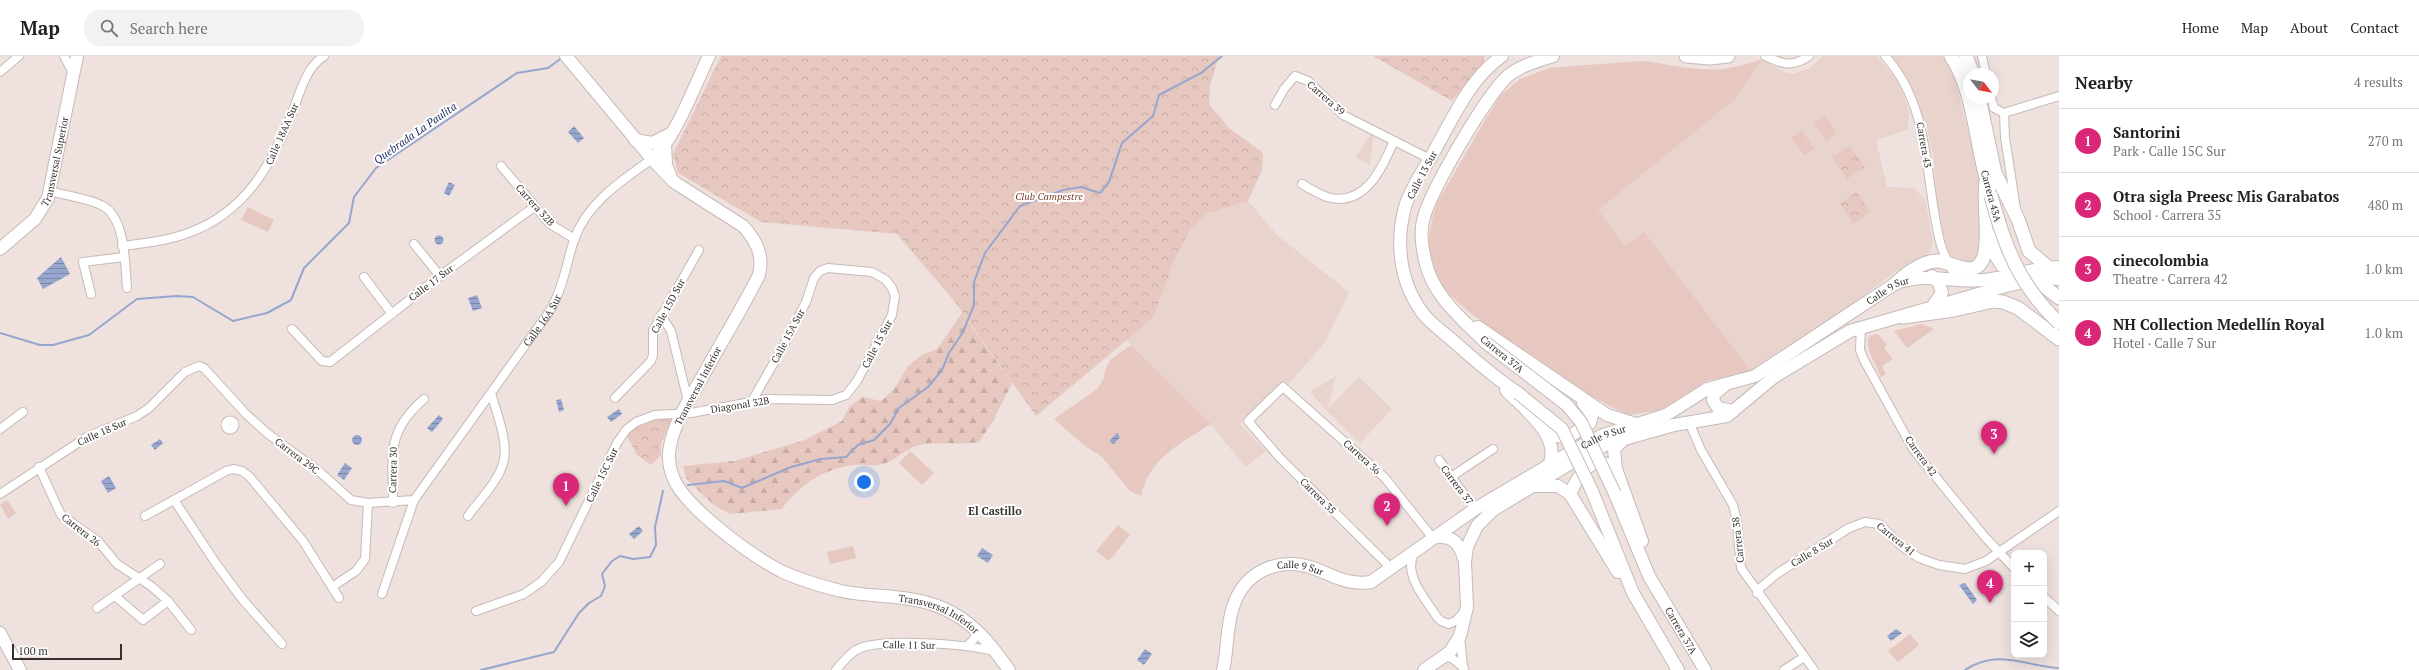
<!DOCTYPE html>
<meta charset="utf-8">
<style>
body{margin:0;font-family:"PT Serif",serif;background:#f2f2f2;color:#222}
.controls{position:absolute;right:12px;bottom:12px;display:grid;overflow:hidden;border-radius:8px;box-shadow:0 4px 16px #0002}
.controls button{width:36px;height:36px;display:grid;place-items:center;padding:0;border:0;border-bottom:1px solid #e0e0e0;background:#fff;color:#222;font:20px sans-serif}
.compass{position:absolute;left:1963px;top:12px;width:36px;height:36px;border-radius:50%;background:#fff;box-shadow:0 4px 16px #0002;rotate:121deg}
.scale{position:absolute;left:12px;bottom:10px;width:110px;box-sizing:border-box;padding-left:4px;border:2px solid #36312f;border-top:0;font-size:11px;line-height:14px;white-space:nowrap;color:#36312f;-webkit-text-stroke:3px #fff;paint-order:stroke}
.you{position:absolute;left:864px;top:426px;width:14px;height:14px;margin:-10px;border:3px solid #fff;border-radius:50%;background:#1a73e8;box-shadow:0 0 0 6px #1a73e833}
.badge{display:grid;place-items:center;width:26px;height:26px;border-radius:50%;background:#db2777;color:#fff;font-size:13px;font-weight:700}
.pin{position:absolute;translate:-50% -33px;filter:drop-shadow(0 1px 2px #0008)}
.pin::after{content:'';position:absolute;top:21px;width:14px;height:12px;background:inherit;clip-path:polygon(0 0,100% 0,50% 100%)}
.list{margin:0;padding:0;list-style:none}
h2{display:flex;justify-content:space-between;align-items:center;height:52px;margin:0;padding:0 16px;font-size:17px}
h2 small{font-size:13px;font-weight:400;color:#767676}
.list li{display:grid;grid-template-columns:26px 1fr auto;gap:12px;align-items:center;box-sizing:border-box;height:64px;padding:0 16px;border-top:1px solid #e0e0e0}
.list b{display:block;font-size:15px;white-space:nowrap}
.list p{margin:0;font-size:13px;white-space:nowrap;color:#767676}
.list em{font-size:13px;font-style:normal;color:#767676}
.icon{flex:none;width:22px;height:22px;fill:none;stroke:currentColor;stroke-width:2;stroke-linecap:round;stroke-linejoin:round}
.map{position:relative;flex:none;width:2059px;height:614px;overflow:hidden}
header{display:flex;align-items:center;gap:24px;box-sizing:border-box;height:56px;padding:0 20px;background:#fff;border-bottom:1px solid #e0e0e0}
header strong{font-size:19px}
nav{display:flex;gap:22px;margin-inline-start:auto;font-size:14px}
.search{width:280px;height:36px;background:#f2f2f2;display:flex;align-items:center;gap:10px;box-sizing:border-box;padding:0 14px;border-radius:16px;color:#767676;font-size:15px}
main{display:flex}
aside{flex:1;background:#fff}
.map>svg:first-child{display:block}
.built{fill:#e8d3cd}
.green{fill:#e7c8c0}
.forest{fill:url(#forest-firs)}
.park{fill:url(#park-crowns)}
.water{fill:url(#water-rules)}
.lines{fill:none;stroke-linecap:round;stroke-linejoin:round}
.stream{stroke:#97a6ce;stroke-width:2}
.street-casing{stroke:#c7bab7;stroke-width:10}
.secondary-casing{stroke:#c7bab7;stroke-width:14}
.primary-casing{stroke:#c7bab7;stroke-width:15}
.street{stroke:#fff;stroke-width:8}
.secondary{stroke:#fff;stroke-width:12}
.primary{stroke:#fff;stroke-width:13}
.secondary-bridge-casing{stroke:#c7bab7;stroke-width:14;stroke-linecap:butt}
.primary-bridge-casing{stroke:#c7bab7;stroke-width:15;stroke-linecap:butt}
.secondary-bridge{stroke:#fff;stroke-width:12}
.primary-bridge{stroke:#fff;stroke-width:13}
.labels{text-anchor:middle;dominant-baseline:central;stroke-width:4;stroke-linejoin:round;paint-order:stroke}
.street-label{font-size:10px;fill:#36312f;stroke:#fff}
.park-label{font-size:10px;font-style:italic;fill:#7c3f2e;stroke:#fff}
.water-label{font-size:11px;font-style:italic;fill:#212f61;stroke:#fff}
.neighbourhood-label{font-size:11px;font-weight:bold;fill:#36312f;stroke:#fff}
</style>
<header>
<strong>Map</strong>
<div class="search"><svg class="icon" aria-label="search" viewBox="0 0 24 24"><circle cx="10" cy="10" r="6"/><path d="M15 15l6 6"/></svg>Search here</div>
<nav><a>Home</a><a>Map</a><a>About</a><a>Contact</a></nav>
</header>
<main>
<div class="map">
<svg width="2059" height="614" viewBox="0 0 2059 614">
<defs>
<pattern id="forest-firs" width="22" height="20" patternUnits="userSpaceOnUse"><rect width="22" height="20" fill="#e7c8c0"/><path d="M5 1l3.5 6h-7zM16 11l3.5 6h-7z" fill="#c7aca5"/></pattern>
<pattern id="park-crowns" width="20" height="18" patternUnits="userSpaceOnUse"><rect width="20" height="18" fill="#e7c8c0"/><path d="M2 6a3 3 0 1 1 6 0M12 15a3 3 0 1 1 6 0" fill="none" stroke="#c7aca5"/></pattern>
<pattern id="water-rules" width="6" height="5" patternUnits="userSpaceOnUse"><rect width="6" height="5" fill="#97a6ce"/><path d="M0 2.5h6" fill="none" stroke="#7c88a8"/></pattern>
</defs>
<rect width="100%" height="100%" fill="#eee1de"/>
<path class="built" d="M1823,0H1876L1894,20L1901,32L1909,56L1907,74L1876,84L1887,131L1914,132L1925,144L1933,186L1929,197L1895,216L1826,268L1751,315L1706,325L1660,354L1628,359L1609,350L1473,259L1451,240L1431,203L1429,187L1432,161L1437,147L1484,65L1500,40L1520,23L1550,12L1645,5L1703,14L1734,12L1762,3L1784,16L1793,18L1810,12Z
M1889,0H1946L1953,16L1978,113L1980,132L1982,190L1974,207L1951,204L1947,196L1936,140L1934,104L1926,67L1909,26Z
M1374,74L1370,109L1355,101Z
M1248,145L1278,180L1349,236L1325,286L1289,328L1284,325L1240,368L1266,395L1245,411L1211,368L1126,284L1153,262L1174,205L1189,176L1206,158Z
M1336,320L1327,354L1359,321L1392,353L1360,387L1327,355L1310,336Z"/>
<path class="green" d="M1762,3L1735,43L1598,154L1625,190L1644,176L1751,315L1706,325L1660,354L1628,359L1581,335L1473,259L1451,240L1441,230L1435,217L1429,187L1430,174L1437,147L1500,40L1520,23L1550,12L1572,10L1645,5L1683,12L1718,14L1749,8Z
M1825,59L1837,78L1826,85L1814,66Z
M1802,74L1814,93L1804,100L1791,81Z
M1850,90L1854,96L1837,108L1832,101Z
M248,151L274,164L268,176L241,164Z
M1922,268L1934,273L1907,292L1894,275Z
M1875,278L1879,279L1887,289L1884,292L1893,303L1882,310L1886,318L1881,321L1869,295L1868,282Z
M1131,289L1211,368C1180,388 1150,401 1141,440L1130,435L1102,401L1085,390L1054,363L1097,333L1104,322L1105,314L1111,303Z
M910,395L934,417L922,429L899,407Z
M7,444L16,457L8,463L0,449Z
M1118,469L1130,479L1109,505L1096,495Z
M853,490L856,502L830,508L827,496Z
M1910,578L1919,589L1898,606L1888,595Z"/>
<path class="forest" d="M962,257L1012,327L993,365L979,386C961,389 943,386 924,388C906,390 896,407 878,409C871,410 863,408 856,409C826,411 799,429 782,453L730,458L714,449L702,438L686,422L683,410L734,405L805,384L842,365L849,351L862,341L881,345L894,333L908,310L922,299L937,293Z"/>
<path class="park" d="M721,0H1219L1210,29L1209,48L1229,72L1263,97L1262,114L1248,145L1206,158L1189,176L1174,205L1153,262L1036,360L955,246L897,178L761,166L678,117L673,98Z
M1373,0H1485L1483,7L1452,45Z
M1854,96L1865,111L1847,123L1837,108Z
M1857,136L1870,156L1853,168L1840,147Z
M657,363H672L661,387V399L651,409L637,399L626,378L639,368Z"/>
<path class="water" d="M574,70L584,82L578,87L568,76Z
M449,126L455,129L449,140L444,137Z
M434.5 184a4.5 4.5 0 1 1 9 0a4.5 4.5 0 1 1-9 0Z
M61,201L70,218L43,233L37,222Z
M477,239L482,252L473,255L468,242Z
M561,343L564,354L559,356L556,344Z
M619,353L622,358L611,366L607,361Z
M439,359L443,363L432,376L427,372Z
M1117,377L1120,381L1114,388L1111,387L1110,384Z
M352 384a5 5 0 1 1 10 0a5 5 0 1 1-10 0Z
M160,383L163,387L155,394L151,389Z
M345,407L352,412L344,424L337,419Z
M109,420L116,432L108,437L101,425Z
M639,470L643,475L634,483L629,478Z
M982,492L993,499L988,507L977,500Z
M1965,527L1977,544L1973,548L1959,529Z
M1896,573L1902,577L1891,585L1887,580Z
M1145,593L1152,598L1144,609L1137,604Z"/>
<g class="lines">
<path class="stream" d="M0,277L40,289H53L89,279L137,243L176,240L193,241L233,265L267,257L291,244L304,212L349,167L354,141L376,112L517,17L548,12L563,1
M688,429L724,425L742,432L791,411L821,403L846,401L858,389L874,384L890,368L899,352L928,331L942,314L949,297L963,276L974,249V226L985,197L1020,150L1063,134L1081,131L1100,137L1109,126L1122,87L1153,60L1159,39L1201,17L1222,0
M481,614L554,596L579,557L589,547L601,540L605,530L602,518L612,505L620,500L633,503L650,501L656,489L655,471L663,435
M1965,614C1998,592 2024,610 2059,612"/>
<g class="street-casing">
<g id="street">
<path d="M64,0L73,17"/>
<path d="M1765,0C1782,8 1792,12 1809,0"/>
<path d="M1885,0C1932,52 1924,122 1940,186C1943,198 1950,210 1956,222"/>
<path d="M1982,0L1986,18"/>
<path d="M0,16L19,0"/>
<path d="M1991,42L1994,52L2004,57"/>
<path d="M1275,49L1284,33L1295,20L1308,25L1343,59L1430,103"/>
<path d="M2004,57L2005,81L2016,153"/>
<path d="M2004,57L2059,40"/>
<path d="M501,110L550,168L575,183"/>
<path d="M1302,128C1310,133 1319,138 1327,141C1365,152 1382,112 1394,85"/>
<path d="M50,135C67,140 86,142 101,149C126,160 125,209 127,232"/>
<path d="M414,188L440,220"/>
<path d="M122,190C144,187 167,185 188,177C247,156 273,106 294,52C301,33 307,11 324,0"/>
<path d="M364,221L392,258"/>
<path d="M91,238L83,206L124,201"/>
<path d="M661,259L671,275L688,345"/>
<path d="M1861,271L1860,294L1864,304L1913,393L1985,481L2014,512"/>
<path d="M292,273L322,305L330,306L440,220L534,151"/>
<path d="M615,342L651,305L653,299V275L699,194"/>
<circle cx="230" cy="369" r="4.5"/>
<path d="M1689,366L1701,394L1733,449L1737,465L1741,512L1814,614"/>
<path d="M0,373L23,356"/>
<path d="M1439,404L1475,453"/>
<path d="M39,411L61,459L98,485L117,508L151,530L168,545L191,574"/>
<path d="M1451,421L1493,393"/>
<path d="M0,438L87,381L137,360L149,352L185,316L199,310L204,312L246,358L267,377L321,417L351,444L368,447L414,444"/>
<path d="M174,444L217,509L243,544L282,588"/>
<path d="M393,447C393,400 385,377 424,343"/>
<path d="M145,460L226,415L233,413L242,415L249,420L303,485L339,542"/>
<path d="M468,460C480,443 501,423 504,403C508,385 496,355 491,337"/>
<path d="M1414,497C1403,519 1425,542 1437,561L1441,565L1449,568L1457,564L1464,556"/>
<path d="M1392,513L1280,402L1248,365L1283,331L1385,422L1432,481"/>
<path d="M332,531L356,515L365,503L368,447"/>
<path d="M1757,537L1760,532L1778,517L1849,472L1865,466L1879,468L1903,491L1919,502L1939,509L1965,513L1986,505L2059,455"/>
<path id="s1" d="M382,538L414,444L549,256C563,233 566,209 574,184C587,147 621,125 652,103"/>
<path d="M115,540L143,564L168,545"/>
<path d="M2044,541L2059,555"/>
<path d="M97,552L160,508"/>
<path d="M476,555L524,538L541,526L559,506L617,387L626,374L636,366L655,359L691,357L767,343L832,344L846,339L857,325L892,259L895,240L892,232L886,224L872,216L828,212L820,215L814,222L806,246L784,289L752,345"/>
<path d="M1460,580L1463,611"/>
<path d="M967,590L974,583L977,574"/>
<path d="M1443,601L1452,602L1464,612"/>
<path d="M836,614C842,607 848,599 856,594C879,581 969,588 996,596"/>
<path d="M1784,614L1804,601"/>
</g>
</g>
<g class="secondary-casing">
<g id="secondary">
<path id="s2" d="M566,0L652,103L674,126L743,170C756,184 764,199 759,219C742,253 722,285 704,318C691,341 675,364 670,390C668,400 669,411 673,421C684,451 752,500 781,515C800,524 821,530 841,535C874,542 908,538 940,551C972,564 990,587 1009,614"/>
<path d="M1502,0C1470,23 1455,58 1436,92C1426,111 1411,130 1405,151C1395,188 1400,229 1425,260C1435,271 1448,280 1459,290C1478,307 1497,323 1518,337"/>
<path d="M635,84L652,87L670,78"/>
<path d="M665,88L666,109L671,122"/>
<path d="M652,103C676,82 694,30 709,0"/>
<path id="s3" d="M0,193L35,163L48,142L77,0"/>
<path d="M1932,220L1939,227L1942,237L1932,251"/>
<path d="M1478,271L1607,359L1636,368"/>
<path d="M1485,286C1461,262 1432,239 1425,204C1422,191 1420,177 1423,165C1428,138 1488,36 1509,19C1522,9 1538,5 1553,0"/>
<path d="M1725,329L1714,338L1713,344L1718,352L1733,355"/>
<path d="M1506,334C1524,353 1564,382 1548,411"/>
<path d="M1548,378L1567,382L1590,367L1592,359L1583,347"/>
<path d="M1623,384L1614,393L1616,413L1642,485"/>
<path d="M1535,430H1558L1570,438L1618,516"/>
<path d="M1592,435L1633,537L1678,614"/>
<path d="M1570,438C1577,422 1589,399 1609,409"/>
<path id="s4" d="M1615,438L1649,520L1705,614"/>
<path d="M1432,481C1451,479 1459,485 1464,503"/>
<path d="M0,577L20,614"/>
<path id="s5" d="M1223,614C1228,594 1226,571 1233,551C1244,516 1278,500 1313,512C1333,519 1348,530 1371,526L1475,453L1581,390L1603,379L1666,359L1707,333L1755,320L1896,227C1930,216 1951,227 1984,224C2009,221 2033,212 2059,211"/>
<path d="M1424,614L1450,596L1460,580L1467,551L1465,506L1467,491L1477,470L1493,454L1574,405L1607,388L1674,369L1727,360L1774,321L1850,275L2006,230L2042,222L2059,223"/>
</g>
</g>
<g class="primary-casing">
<path id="primary" d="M1686,0L1710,2L1728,0
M1951,0C1976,39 1975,89 1989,132
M1966,0L1973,18
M1979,42L1997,126
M1996,119L2018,163L2029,195L2049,212
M1990,180L1995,198L2002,209L2015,217L2040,227L2059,242
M1896,227C1907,217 1923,204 1939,205C1954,207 1979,226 1985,196C1989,173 1983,148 1986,125
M1903,261L1954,254L1993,245L2003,246L2018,252L2059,283"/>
</g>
<use href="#street" class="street"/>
<use href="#secondary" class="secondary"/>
<use href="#primary" class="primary"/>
<g class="secondary-bridge-casing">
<path id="secondary-bridge" d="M1485,286L1567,349L1581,366L1615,438
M1518,337L1562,373L1592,435"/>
</g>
<g class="primary-bridge-casing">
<path id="primary-bridge" d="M1991,140C2005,192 2020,230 2059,267"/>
</g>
<use href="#secondary-bridge" class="secondary-bridge"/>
<use href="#primary-bridge" class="primary-bridge"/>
</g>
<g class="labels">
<g class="street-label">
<text transform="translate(1326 42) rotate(41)">Carrera 39</text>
<text transform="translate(282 78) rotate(-66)">Calle 18AA Sur</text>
<text transform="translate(1924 89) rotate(80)">Carrera 43</text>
<text stroke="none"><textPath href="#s3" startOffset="108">Transversal Superior</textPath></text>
<text transform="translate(1422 119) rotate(-62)">Calle 13 Sur</text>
<text transform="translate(1991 140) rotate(75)">Carrera 43A</text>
<text transform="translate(535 149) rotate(48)">Carrera 32B</text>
<text transform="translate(431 227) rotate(-37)">Calle 17 Sur</text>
<text stroke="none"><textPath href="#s5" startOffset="822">Calle 9 Sur</textPath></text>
<text transform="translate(668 250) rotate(-62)">Calle 15D Sur</text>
<text stroke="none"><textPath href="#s1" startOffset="320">Calle 16A Sur</textPath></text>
<text transform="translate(788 280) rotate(-62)">Calle 15A Sur</text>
<text transform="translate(877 288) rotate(-62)">Calle 15 Sur</text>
<text transform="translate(1502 298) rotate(39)">Carrera 37A</text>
<text transform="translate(698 330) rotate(-62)">Transversal Inferior</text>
<text transform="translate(740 349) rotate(-9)">Diagonal 32B</text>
<text transform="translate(102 376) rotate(-24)">Calle 18 Sur</text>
<text stroke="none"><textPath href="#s5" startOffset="499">Calle 9 Sur</textPath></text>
<text transform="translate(297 400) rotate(37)">Carrera 29C</text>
<text transform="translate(1921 400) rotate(54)">Carrera 42</text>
<text transform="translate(1362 401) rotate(42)">Carrera 36</text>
<text transform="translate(393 414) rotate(-89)">Carrera 30</text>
<text transform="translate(602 419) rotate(-64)">Calle 15C Sur</text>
<text transform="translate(1457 429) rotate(53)">Carrera 37</text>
<text transform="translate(1318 440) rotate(45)">Carrera 35</text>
<text transform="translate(81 474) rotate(38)">Carrera 26</text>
<text transform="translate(1896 483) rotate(39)">Carrera 41</text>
<text transform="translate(1738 484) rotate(-96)">Carrera 38</text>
<text transform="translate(1812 496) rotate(-31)">Calle 8 Sur</text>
<text stroke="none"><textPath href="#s5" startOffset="151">Calle 9 Sur</textPath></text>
<text stroke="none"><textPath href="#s2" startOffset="837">Transversal Inferior</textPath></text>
<text stroke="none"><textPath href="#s4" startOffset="152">Carrera 37A</textPath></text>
<text transform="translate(909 589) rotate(1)">Calle 11 Sur</text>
</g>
<g class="park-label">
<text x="1049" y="140">Club Campestre</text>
</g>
<g class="water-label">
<text transform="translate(415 77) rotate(-35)">Quebrada La Paulita</text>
</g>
<g class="neighbourhood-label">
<text x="995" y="455">El Castillo</text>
</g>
</g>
</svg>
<div class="controls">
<button>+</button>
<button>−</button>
<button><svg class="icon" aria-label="layers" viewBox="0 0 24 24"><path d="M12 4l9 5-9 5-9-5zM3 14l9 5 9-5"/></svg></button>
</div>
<svg class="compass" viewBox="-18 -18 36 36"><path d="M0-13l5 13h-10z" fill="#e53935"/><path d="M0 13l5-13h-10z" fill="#767676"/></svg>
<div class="scale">100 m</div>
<div class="you"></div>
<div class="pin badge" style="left:566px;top:450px">1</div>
<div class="pin badge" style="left:1387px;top:470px">2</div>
<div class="pin badge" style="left:1994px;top:398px">3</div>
<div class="pin badge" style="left:1990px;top:547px">4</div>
</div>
<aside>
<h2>Nearby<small>4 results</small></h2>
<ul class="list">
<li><span class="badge">1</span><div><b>Santorini</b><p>Park · Calle 15C Sur</p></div><em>270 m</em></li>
<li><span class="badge">2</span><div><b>Otra sigla Preesc Mis Garabatos</b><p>School · Carrera 35</p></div><em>480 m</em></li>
<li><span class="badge">3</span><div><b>cinecolombia</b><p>Theatre · Carrera 42</p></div><em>1.0 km</em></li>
<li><span class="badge">4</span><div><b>NH Collection Medellín Royal</b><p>Hotel · Calle 7 Sur</p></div><em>1.0 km</em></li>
</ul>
</aside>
</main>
